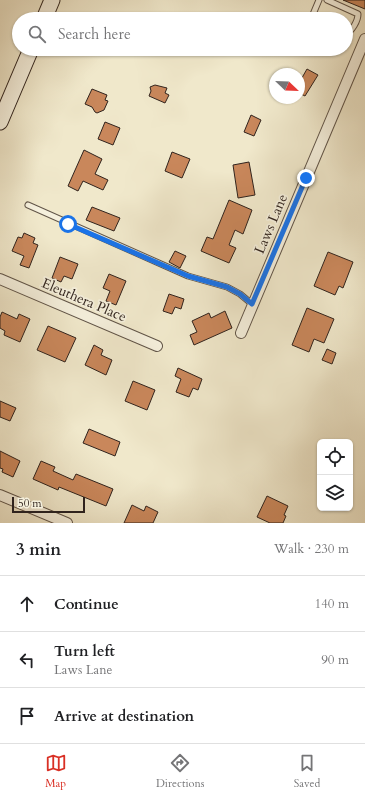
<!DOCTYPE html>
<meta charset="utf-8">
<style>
body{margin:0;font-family:Cardo,serif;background:#f2f2f2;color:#202124}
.controls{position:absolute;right:12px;bottom:12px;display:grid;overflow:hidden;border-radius:6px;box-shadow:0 1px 3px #0004}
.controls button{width:36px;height:36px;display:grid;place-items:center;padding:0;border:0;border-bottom:1px solid #e0e0e0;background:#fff;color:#202124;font:20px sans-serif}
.compass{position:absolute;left:269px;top:68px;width:36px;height:36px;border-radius:50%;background:#fff;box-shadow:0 1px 3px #0004;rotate:113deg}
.scale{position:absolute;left:12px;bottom:10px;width:73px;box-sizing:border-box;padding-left:4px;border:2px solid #30231d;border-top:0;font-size:11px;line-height:14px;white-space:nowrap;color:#30231d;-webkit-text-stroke:3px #f5f0dd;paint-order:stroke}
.stop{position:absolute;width:12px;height:12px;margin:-9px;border:3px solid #1a73e8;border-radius:50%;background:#fff}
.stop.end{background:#1a73e8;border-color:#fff;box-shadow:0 1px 4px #0008}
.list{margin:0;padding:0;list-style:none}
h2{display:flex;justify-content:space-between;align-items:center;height:52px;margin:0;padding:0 16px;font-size:17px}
h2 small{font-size:13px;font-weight:400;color:#757577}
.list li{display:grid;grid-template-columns:26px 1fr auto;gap:12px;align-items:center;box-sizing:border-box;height:56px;padding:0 16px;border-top:1px solid #e0e0e0}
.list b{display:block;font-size:15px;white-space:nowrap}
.list p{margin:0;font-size:13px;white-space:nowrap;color:#757577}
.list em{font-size:13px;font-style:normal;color:#757577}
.icon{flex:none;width:22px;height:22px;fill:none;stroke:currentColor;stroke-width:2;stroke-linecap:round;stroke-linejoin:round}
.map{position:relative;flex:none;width:365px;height:523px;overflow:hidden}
.search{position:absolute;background:#fff;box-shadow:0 1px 3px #0004;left:12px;right:12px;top:12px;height:44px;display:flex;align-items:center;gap:10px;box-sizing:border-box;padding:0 14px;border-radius:22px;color:#757577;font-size:15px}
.sheet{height:220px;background:#fff}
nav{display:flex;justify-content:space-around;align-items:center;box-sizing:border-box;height:56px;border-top:1px solid #e0e0e0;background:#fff;font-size:11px;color:#757577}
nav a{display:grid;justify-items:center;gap:2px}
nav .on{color:#d93025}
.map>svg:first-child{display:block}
.building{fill:#c9875b;stroke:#30231d}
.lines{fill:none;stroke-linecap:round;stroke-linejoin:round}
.lane-casing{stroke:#605448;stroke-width:7}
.street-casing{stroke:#605448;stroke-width:12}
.secondary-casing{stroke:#30231d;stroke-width:17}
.lane{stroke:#f5f0dd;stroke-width:5}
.street{stroke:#f5f0dd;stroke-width:10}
.secondary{stroke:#f5f0dd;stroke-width:15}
.route{stroke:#1a73e8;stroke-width:5}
.labels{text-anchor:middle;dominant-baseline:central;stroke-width:3.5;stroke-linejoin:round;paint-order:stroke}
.street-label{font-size:14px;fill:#30231d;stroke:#f5f0dd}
</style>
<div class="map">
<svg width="365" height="523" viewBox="0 0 365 523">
<rect width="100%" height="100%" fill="#f0e8cb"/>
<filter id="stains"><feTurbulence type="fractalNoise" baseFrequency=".005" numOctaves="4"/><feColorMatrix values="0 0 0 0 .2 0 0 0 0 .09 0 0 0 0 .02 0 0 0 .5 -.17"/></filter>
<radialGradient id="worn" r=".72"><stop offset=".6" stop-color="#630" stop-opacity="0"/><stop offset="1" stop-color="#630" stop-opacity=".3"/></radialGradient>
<path class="building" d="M343,0H365V9Z
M307,69L318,75L305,96L299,93V83Z
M155,85L167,88L165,93L169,95L165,103L149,96L151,91L150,87Z
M92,89L107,95L105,100L108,101L104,110L97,113L95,112L92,107L85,104Z
M251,115L261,120L254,136L244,132Z
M105,122L120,128L113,145L98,139Z
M84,150L102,159L95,174L108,180L103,190L83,181L78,191L68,186Z
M172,152L190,159L182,178L165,171Z
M249,162L255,195L238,198L233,165Z
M229,200L252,210L243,234L235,230L229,245L236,248L229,263L201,251L207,237L213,239Z
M92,207L120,218L114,231L86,220Z
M24,233L35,238L33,243L38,245L29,268L20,265L24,256L12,251L18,237L22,238Z
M175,251L186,256L180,268L169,262Z
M328,252L353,262L343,288L339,286L335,295L314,286Z
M60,257L78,264L72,279L64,276L61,282L52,278Z
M109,274L126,281L116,305L106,301L110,291L103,288Z
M169,294L184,299L181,309L175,307L172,314L163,311Z
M307,308L334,319L324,343L314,339L309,352L292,345Z
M225,311L232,328L194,345L190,335L197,332L192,321L209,313L211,318Z
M2,312L17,319L19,314L30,319L20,342L4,335L5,331L0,328V317Z
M48,326L76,338L65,362L37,350Z
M94,345L103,350L101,355L112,360L106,375L85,365Z
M327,349L336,353L332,364L322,360Z
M178,368L202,379L198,390L193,388L189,397L176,392L181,379L175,376Z
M133,381L155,390L147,410L125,401Z
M0,401L16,408L10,421L0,417Z
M89,429L120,442L115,456L83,443Z
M0,451L20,461L13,477L2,472L3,469L0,468Z
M41,461L55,467L53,471L73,480L76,474L113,489L106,506L59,487L58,490L33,479Z
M267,496L288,506L284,515L286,516L283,523H270L257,517Z
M132,505L144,511L146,506L158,512L153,523H124Z"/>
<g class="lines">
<g class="lane-casing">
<path id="lane" d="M327,0L358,14C358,21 352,31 346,34
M311,19L319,0
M28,205L188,276L227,287L240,294L252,304"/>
</g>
<g class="street-casing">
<path id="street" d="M0,279L157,346
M241,333L365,39
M0,495L67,523"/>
</g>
<g class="secondary-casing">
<path id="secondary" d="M44,19L52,0
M0,122L31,49"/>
</g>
<use href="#lane" class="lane"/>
<use href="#street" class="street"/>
<use href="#secondary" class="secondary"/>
</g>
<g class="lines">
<path class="route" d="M68,224L188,276L227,287L240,294L252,304L306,178"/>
</g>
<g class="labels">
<g class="street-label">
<text transform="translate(271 224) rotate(-67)">Laws Lane</text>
<text transform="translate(84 300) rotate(23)">Eleuthera Place</text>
</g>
</g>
<rect width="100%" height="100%" filter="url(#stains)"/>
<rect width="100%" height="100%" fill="url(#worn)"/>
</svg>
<div class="controls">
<button><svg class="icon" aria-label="locate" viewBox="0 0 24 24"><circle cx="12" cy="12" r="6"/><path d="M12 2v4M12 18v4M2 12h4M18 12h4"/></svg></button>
<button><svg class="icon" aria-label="layers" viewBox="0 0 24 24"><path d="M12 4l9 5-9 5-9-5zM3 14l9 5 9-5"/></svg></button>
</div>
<svg class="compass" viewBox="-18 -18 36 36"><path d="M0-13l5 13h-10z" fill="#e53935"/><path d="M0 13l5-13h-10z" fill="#757577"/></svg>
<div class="scale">50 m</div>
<div class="stop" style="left:68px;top:224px"></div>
<div class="stop end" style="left:306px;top:178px"></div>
<div class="search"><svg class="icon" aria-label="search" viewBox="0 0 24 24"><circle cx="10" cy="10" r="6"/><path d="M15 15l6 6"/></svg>Search here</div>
</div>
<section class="sheet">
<h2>3 min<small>Walk · 230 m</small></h2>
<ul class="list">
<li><svg class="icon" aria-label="ahead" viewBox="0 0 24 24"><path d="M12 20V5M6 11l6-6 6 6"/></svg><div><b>Continue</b></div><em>140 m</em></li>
<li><svg class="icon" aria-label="left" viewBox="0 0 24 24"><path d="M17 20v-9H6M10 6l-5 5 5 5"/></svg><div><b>Turn left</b><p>Laws Lane</p></div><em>90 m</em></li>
<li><svg class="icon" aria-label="arrive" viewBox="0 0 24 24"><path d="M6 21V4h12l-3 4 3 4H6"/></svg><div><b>Arrive at destination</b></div></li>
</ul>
</section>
<nav>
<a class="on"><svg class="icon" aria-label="map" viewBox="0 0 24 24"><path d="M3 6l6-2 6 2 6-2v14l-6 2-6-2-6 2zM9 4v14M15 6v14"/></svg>Map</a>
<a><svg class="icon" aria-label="directions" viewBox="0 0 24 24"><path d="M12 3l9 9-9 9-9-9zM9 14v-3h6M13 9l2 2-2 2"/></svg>Directions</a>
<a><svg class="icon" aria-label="saved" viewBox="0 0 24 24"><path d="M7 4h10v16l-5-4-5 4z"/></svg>Saved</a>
</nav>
